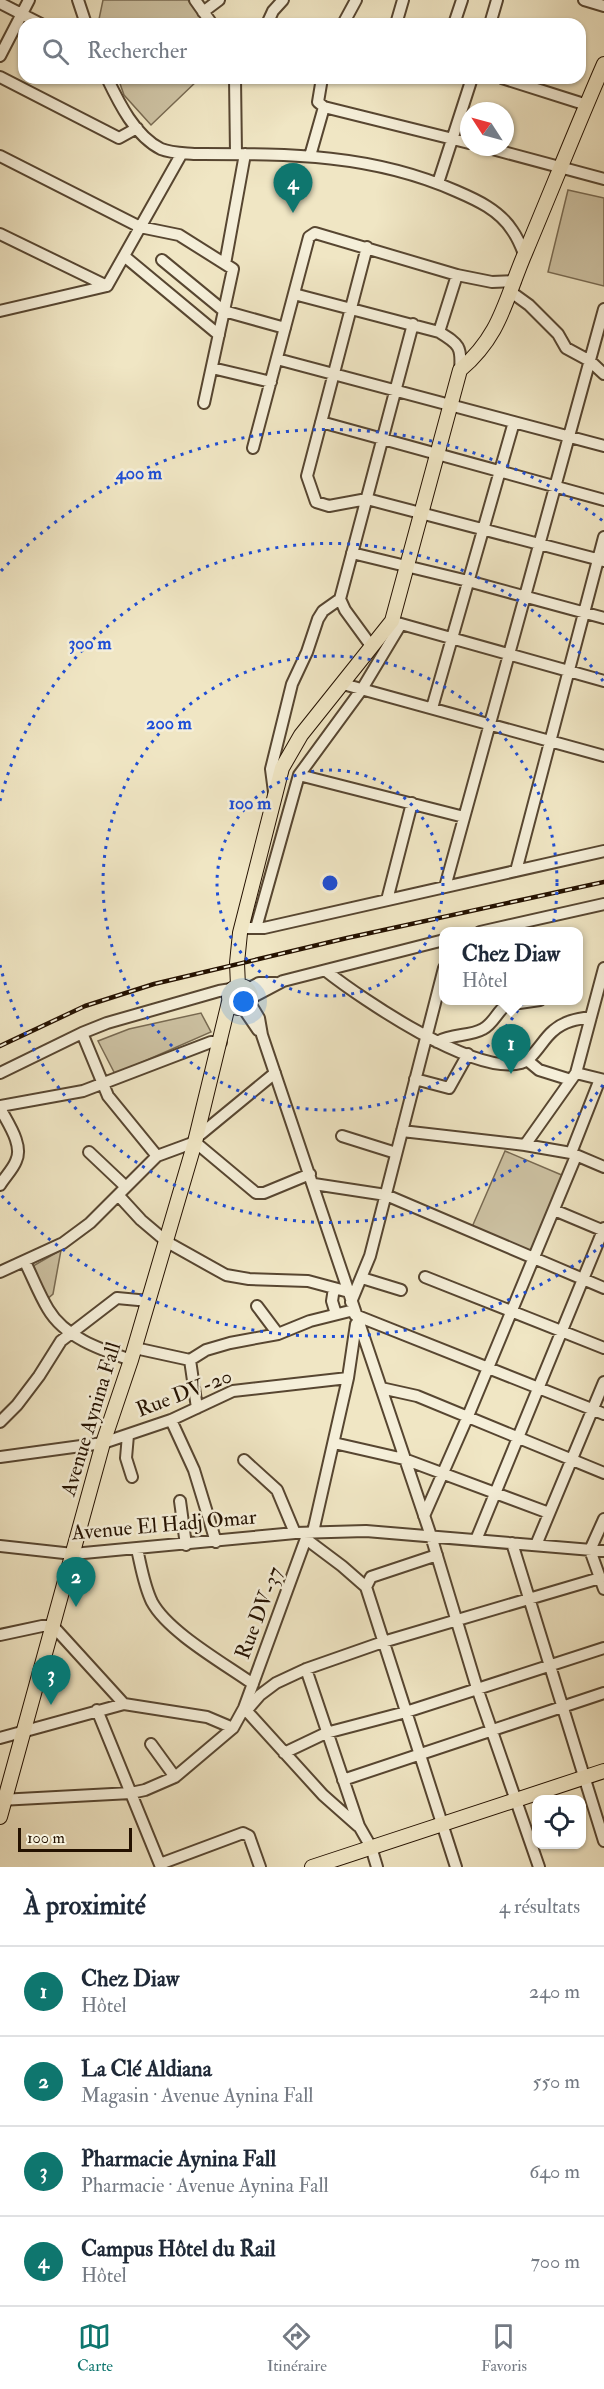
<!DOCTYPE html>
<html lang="fr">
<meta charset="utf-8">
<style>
body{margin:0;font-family:"IM FELL Double Pica",serif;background:#f2f2f3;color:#1f2937}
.controls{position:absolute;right:18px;bottom:18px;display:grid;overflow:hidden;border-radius:12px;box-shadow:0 2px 4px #0004}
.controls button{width:54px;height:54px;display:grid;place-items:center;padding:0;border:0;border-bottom:2px solid #e0e1e3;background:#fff;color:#1f2937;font:30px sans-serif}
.compass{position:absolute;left:460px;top:102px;width:54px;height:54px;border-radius:50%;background:#fff;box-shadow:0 2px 4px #0004;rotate:306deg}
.scale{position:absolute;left:18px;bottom:15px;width:114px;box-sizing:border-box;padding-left:6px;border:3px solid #241100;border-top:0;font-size:16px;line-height:21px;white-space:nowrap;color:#241100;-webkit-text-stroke:4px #f5efd9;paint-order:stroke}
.you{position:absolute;left:244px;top:1002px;width:21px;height:21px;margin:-15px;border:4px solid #fff;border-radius:50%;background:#1a73e8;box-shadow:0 0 0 9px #1a73e833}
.badge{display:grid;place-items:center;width:39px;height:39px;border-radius:50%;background:#0f766e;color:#fff;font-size:20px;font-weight:700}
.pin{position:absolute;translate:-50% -50px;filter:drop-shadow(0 2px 3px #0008)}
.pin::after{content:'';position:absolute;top:32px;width:21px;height:18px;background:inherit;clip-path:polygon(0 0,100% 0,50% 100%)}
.popup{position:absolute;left:439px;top:927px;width:144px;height:78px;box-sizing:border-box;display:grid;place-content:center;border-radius:12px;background:#fff;filter:drop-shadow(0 2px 4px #0005);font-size:20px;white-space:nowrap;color:#747a83}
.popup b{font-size:22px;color:#1f2937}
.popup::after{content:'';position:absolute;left:50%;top:100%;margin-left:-12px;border:12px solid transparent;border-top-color:#fff}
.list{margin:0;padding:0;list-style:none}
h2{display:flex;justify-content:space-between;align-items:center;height:78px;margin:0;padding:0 24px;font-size:26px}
h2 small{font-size:20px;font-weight:400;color:#747a83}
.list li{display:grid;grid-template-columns:39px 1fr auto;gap:18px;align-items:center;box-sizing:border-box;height:90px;padding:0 24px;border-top:2px solid #e0e1e3}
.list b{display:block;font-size:22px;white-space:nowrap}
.list p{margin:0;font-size:20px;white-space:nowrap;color:#747a83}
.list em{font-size:20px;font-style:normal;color:#747a83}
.icon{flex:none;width:33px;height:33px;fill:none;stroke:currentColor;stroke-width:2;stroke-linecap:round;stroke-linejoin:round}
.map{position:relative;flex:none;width:604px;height:1867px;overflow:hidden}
.search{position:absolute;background:#fff;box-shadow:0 2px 4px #0004;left:18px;right:18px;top:18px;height:66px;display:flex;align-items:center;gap:15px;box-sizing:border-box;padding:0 21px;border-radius:18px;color:#747a83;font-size:22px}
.sheet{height:438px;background:#fff}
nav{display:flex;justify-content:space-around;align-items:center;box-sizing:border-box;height:84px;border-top:2px solid #e0e1e3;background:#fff;font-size:16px;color:#747a83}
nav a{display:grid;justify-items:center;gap:3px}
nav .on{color:#0f766e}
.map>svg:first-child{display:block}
.green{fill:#cdc2a3;stroke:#786a52;stroke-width:1.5}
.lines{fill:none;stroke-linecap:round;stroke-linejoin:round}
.minor-casing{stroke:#574631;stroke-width:14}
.major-casing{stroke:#241100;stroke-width:16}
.minor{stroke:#f5efd9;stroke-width:10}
.major{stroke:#f0e6c4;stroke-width:14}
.rail-casing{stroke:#241100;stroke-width:4.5}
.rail{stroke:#f5efd9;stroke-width:2;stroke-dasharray:7;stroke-linecap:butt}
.ring{fill:none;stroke:#1d4ed8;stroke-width:3;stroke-dasharray:3 6}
.labels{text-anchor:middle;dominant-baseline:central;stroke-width:5;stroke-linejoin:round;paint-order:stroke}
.street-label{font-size:21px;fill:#241100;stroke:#f5efd9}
.centre{fill:#1d4ed8;stroke:#f5efd9;stroke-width:3}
.ring-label{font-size:18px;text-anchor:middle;font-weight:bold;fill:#1d4ed8;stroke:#f5efd9;stroke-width:5;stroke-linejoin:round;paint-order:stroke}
</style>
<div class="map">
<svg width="604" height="1867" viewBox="0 0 604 1867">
<rect width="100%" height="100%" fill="#f0e6c4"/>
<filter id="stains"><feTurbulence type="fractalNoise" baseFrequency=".00333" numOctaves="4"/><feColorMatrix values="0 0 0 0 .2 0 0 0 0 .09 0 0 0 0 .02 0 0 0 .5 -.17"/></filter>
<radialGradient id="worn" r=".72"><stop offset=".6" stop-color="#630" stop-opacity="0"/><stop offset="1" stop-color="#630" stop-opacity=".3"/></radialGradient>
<path class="green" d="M103,0H188L206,24H98Z
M118,78H200L151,125L124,95Z
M568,190L604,198V286L548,272Z
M201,1013L211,1032L115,1074L98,1041L129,1029Z
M505,1151L564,1176L531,1252L472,1227Z
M61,1250L53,1294L46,1300L33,1266Z"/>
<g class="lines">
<g class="minor-casing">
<path id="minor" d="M78,0L86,24
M195,0L212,24
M584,0L604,6
M0,3L41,24
M203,12L219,0
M267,24L273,11L283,0
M343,24L356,0
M396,24L403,0
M454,24L462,0
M490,24L497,0
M0,56L29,0
M0,77L119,138L137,128
M107,78C119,103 135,136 161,149C171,153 183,153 194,154C286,154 370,153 456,191C477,200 499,210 512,230C517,237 521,246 524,254
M235,78L236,154
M322,78L318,102L324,107L469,143
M502,78L587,105
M485,147L604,179
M0,156L140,227L179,235L233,269L204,403
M310,156L324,107
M438,183L472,78
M0,234L107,286
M367,247L307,476L316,502L329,506L367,499L604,561
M124,256L219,335
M162,260L224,311L285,328
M225,264L245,154
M457,275L439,332C459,344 462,347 460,370
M511,292L529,305L558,334L566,348L590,361L604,374
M294,294L439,332
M0,311L107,286L182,153
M277,359L604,446
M212,368L271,382
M321,422L604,500
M253,448L309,237L315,233L457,275L492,282L515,281
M352,553L468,581L604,618
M340,599L413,324
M394,622L604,681
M343,684L604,756
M432,708L514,422
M299,775L464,817
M274,792L271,769L292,684L307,652L318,619L323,611L340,599L345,610L372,647
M516,871L604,537
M445,887L604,309
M387,900L412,803
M241,928H264L604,851
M256,928L299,775L362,689L401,624
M480,932L604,904
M326,971C363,1000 475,1076 521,1063C534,1059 542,1040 553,1031C564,1021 577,1019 591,1017
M248,989L259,983H276
M251,998L283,981L444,940
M250,1003L259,1018L262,1035L431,1536L477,1688L539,1867
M243,1008L258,1030
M82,1033L108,1096L157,1156
M437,1042C453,1033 469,1037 483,1029C493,1024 497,1012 506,1005L540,1000
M527,1060L539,1070L571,1080
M0,1073L82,1033L107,1023L219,991L231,989
M576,1073L604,1080
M415,1079L449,1088L468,1054
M0,1106L83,1091L211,1042H221
M0,1108C7,1122 24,1145 16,1161C13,1169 5,1177 0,1185
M402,1131L525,1145L571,1153L604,1167
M342,1136L396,1153
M196,1138L275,1073
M525,1145L576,1073L604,968
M89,1152L126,1187
M571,1153L600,1079
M314,1184L386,1195L604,1288
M119,1196L141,1220L167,1242L226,1275L249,1279L308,1281L349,1292
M554,1210L604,1231
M25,1262C33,1278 39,1294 48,1309C65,1338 102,1350 131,1360
M0,1272L63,1243L90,1223L157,1156L195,1142L256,1193H264L310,1174
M425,1277L604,1348
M362,1278L401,1290
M334,1288L332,1301L336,1314
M351,1302L370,1256L444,968
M257,1306L278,1334
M355,1315L604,1414
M135,1348L190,1360L206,1350L230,1343L278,1334L310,1321L354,1310
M190,1360L197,1408
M381,1388L417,1396L604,1473
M171,1420L194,1470L216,1542
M0,1422L17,1405L39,1376L61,1341L117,1298L149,1301
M128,1435L126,1458L132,1477
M334,1443L404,1459L549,1513
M0,1457L103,1443L171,1420L233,1391L348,1378
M244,1460L277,1490L295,1533
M180,1501L186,1545
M424,1516L468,1416L576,1156
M604,1519L590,1550L604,1589
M313,1532L348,1378L356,1324
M306,1539L342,1566L366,1587L456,1867
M476,1540L604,1228
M512,1543L604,1841
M536,1545L604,1382
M0,1546L73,1554L295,1533L366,1531L604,1551
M137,1549C141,1566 144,1586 152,1602C168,1632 225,1664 253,1684
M366,1587L371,1577L437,1555
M0,1635L42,1626H53L124,1704L207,1717L233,1728
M306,1669L359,1826L371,1847L377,1867
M244,1708L323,1795L358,1826
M97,1710L161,1867
M247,1710L260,1695L276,1683L306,1669L383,1642L600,1578
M0,1738L124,1704
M151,1744L175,1777
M284,1753L326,1733L406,1712L604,1648
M343,1780L604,1693
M0,1800L131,1793L145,1790L175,1777L233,1728L244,1708L308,1533
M160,1864L243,1833L249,1836L260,1867"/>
</g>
<g class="major-casing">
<path id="major" d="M229 997a11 11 0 1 1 22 0a11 11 0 1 1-22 0Z
M238,986L237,963L240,933L282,768L301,735L392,621L460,370C502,334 505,299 526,251C552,189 577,126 604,64
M0,1817L103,1443L131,1360L195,1142L229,1002
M312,1867L604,1771"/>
</g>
<use href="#minor" class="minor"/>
<use href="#major" class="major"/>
<g class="rail-casing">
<path id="rail" d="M0,1046L85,1006L154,984L347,938L604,882"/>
</g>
<use href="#rail" class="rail"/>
</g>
<g class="ring">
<circle cx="330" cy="883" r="113"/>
<circle cx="330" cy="883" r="227"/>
<path d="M603 1085A340 340 0 0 1 0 965M0 801A340 340 0 0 1 603 681"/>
<path d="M603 1245A453 453 0 0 1 1 1195M1 571A453 453 0 0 1 603 521"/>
</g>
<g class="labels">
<g class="street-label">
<text transform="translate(184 1393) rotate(-21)">Rue DV-20</text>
<text transform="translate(91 1419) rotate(-73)">Avenue Aynina Fall</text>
<text transform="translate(164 1525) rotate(-5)">Avenue El Hadj Omar</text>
<text transform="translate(259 1613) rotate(-69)">Rue DV-37</text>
</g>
</g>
<circle cx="330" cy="883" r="9" class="centre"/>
<g class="ring-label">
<text x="139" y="479">400 m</text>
<text x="90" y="649">300 m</text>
<text x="169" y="729">200 m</text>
<text x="250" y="809">100 m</text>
</g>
<rect width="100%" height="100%" filter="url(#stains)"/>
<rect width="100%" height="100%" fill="url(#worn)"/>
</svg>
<div class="controls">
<button><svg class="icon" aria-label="locate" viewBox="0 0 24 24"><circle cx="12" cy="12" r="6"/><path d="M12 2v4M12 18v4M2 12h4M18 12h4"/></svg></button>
</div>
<svg class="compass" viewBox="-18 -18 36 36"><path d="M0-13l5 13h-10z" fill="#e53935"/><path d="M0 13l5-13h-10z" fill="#747a83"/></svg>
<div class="scale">100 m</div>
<div class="you"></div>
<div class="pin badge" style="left:511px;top:1074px">1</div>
<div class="popup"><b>Chez Diaw</b>Hôtel</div>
<div class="pin badge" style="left:76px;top:1607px">2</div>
<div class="pin badge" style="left:51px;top:1705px">3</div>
<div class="pin badge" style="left:293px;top:213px">4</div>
<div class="search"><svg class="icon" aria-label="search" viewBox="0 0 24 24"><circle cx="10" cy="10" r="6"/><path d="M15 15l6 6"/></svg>Rechercher</div>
</div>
<section class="sheet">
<h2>À proximité<small>4 résultats</small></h2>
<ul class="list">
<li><span class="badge">1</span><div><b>Chez Diaw</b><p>Hôtel</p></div><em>240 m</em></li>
<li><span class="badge">2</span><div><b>La Clé Aldiana</b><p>Magasin · Avenue Aynina Fall</p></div><em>550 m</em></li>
<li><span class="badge">3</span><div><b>Pharmacie Aynina Fall</b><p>Pharmacie · Avenue Aynina Fall</p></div><em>640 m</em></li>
<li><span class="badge">4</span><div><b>Campus Hôtel du Rail</b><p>Hôtel</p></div><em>700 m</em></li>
</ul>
</section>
<nav>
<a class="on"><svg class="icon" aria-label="map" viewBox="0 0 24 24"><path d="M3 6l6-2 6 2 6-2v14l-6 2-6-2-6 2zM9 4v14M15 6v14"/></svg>Carte</a>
<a><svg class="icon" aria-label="directions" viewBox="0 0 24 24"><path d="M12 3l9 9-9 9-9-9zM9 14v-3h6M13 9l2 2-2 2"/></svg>Itinéraire</a>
<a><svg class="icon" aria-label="saved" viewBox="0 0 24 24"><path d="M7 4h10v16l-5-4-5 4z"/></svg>Favoris</a>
</nav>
